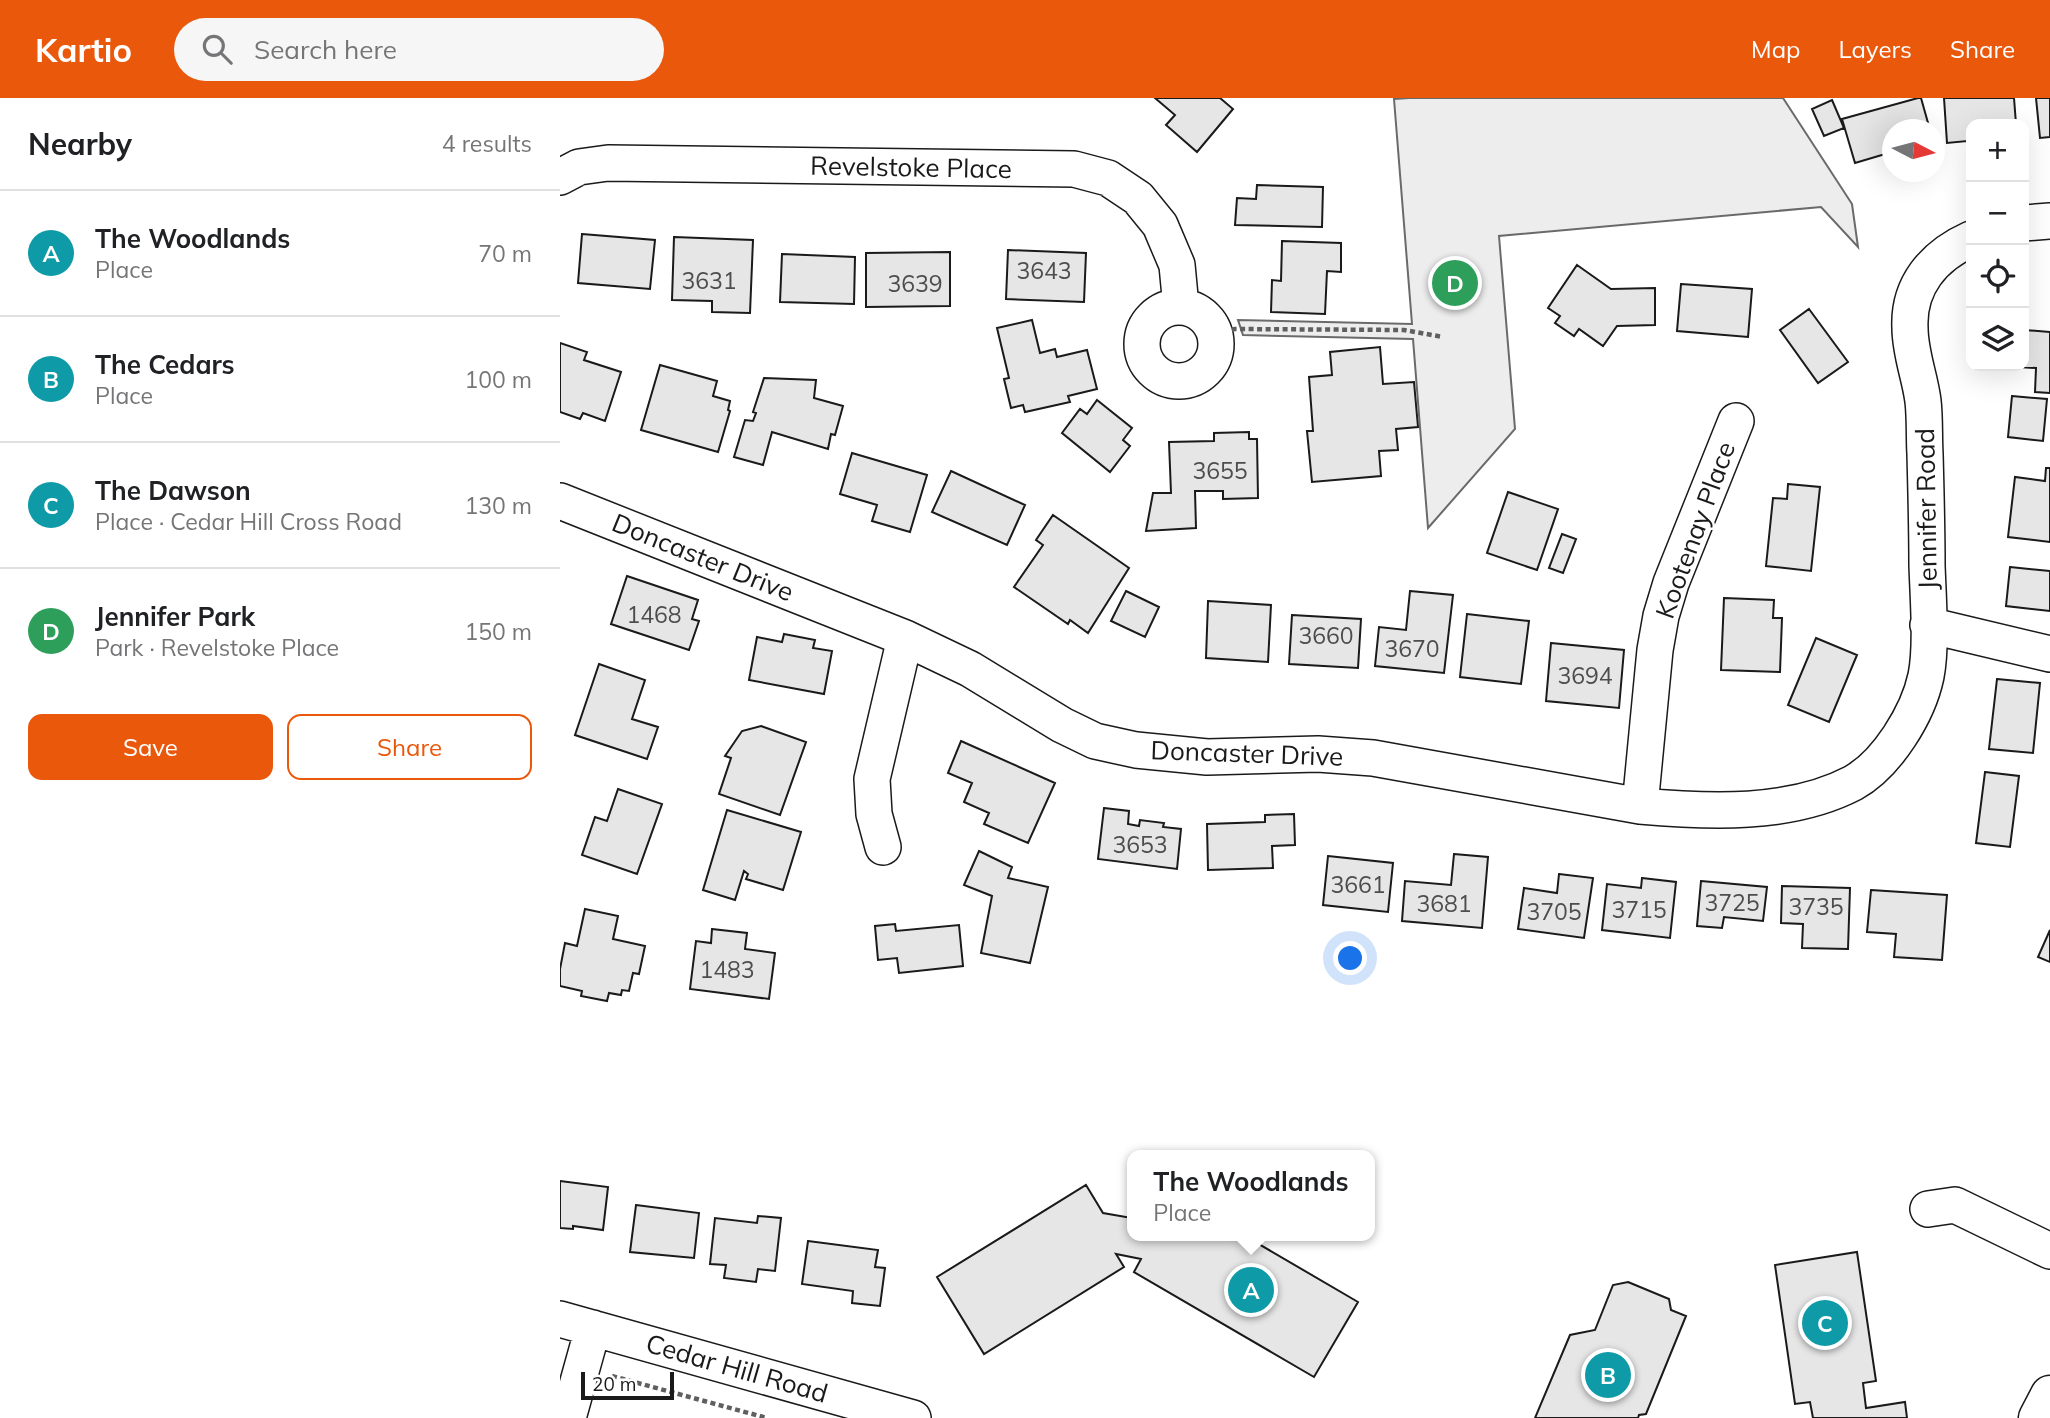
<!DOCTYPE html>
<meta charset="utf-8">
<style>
body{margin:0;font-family:Mulish,sans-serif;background:#f6f6f6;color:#202124}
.controls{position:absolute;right:21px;top:21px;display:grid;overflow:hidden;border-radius:14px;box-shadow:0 7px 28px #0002}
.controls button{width:63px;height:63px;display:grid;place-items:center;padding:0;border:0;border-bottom:2px solid #e0e0e0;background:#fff;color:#202124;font:35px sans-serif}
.compass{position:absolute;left:1322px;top:21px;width:63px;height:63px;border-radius:50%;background:#fff;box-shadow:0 7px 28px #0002;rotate:96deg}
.scale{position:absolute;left:21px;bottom:18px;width:93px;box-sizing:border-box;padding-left:7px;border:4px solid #1a1a1a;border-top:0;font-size:19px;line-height:24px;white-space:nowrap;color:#1a1a1a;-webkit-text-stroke:5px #fff;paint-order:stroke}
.you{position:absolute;left:791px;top:861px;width:24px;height:24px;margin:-18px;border:5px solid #fff;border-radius:50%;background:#1a73e8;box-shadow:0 0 0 10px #1a73e833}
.badge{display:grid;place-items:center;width:46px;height:46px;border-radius:50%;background:#ea580c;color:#fff;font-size:23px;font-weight:700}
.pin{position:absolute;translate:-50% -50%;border:4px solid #fff;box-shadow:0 2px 7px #0006}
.popup{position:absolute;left:567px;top:1052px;width:248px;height:91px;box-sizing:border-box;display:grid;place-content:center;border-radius:14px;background:#fff;filter:drop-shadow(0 2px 5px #0005);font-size:23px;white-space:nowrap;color:#757577}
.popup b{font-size:26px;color:#202124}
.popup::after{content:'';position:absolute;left:50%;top:100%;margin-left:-14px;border:14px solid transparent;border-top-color:#fff}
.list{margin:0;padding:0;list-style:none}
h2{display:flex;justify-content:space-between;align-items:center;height:91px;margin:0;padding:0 28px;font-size:30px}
h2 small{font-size:23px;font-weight:400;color:#757577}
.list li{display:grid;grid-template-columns:46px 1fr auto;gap:21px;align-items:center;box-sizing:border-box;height:126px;padding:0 28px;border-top:2px solid #e0e0e0}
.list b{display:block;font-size:26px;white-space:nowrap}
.list p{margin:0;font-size:23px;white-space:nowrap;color:#757577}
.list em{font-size:23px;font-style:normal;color:#757577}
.actions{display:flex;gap:14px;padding:21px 28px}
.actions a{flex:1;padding:16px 0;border:2px solid #ea580c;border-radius:14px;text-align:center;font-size:24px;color:#ea580c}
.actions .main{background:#ea580c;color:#fff}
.icon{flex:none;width:38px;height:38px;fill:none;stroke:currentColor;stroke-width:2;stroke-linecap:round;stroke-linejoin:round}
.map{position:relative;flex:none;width:1490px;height:1320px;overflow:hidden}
header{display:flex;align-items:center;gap:42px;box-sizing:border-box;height:98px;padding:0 35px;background:#ea580c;color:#fff}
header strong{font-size:33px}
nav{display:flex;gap:38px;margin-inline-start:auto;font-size:24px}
.search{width:490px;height:63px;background:#f6f6f6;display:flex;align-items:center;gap:18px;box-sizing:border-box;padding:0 24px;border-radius:38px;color:#757577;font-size:26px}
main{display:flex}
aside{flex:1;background:#fff}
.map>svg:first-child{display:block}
.green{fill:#ededed;stroke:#6a6a6a;stroke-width:2}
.building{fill:#e6e6e6;stroke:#1a1a1a;stroke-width:2}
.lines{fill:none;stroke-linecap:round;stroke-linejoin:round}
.minor-casing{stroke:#1a1a1a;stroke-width:38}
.major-casing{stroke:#1a1a1a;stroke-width:41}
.path{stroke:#5f5f5f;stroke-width:4.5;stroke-dasharray:5 3.5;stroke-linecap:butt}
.minor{stroke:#fff;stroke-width:35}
.major{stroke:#fff;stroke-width:38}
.labels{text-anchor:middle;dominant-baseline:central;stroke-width:5;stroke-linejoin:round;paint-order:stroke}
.number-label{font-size:23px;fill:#4d4d4d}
.street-label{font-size:26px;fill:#1a1a1a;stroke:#fff}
</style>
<header>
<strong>Kartio</strong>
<div class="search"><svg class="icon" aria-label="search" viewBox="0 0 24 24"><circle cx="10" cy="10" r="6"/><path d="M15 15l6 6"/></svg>Search here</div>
<nav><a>Map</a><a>Layers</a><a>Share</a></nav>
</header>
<main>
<aside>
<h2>Nearby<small>4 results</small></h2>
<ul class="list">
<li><span class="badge" style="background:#0f9aa8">A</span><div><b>The Woodlands</b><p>Place</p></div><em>70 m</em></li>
<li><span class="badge" style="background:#0f9aa8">B</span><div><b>The Cedars</b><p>Place</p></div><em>100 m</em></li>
<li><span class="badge" style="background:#0f9aa8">C</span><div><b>The Dawson</b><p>Place · Cedar Hill Cross Road</p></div><em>130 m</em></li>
<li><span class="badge" style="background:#2e9e5b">D</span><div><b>Jennifer Park</b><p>Park · Revelstoke Place</p></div><em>150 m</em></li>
</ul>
<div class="actions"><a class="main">Save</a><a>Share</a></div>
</aside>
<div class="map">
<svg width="1490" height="1320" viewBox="0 0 1490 1320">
<rect width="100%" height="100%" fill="#fff"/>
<path class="green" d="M849,0H1223L1292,106L1298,149L1261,109L939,138L955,331L868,430L853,241L683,237L678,222L852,226L834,1Z"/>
<path class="building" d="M595,0H660L673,11L637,54L606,27L615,17Z
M1358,0H1361L1370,32H1332V54L1295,65L1282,21Z
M1384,0H1454L1456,26H1411V64H1409L1407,43L1387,45Z
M1476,0H1490V39L1480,40Z
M1272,2L1284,30L1264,38L1252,11Z
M697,87L763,89L762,129L675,127L677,100L696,101Z
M22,136L95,142L90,191L18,185Z
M114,139L193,142L190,215L152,214V203L112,202Z
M722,143L781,145V174L767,173L765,216L711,214L712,182L721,183Z
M448,152L526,155L524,204L446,201Z
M390,154V208L306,209V155Z
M222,156L295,159L294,206L220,204Z
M1017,167L1051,191L1095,190V227L1057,228L1043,248L1019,231L1014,238L995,225L1000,218L988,210Z
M1121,186L1192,191L1188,239L1117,233Z
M1249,211L1288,264L1258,285L1220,232Z
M472,222L480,255L495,251L497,259L527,252L537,291L508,298L510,304L465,314L463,307L451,310L444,281L449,280L437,230Z
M1464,232L1490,234V295L1475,294L1476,270L1442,268H1464Z
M0,245L27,254L24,262L61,274L45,323L23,315L20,321L0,314Z
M820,249L823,286L854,284L858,329L836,331L838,352L819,353L821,378L752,384L747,333H753L749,279L772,277L770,254Z
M100,267L157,283L153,298L170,303L168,312L170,313L158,354L81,332Z
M204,280L256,282L254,300L283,308L275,337L271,336L268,351L212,334L203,367L174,359L185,322L193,323L196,315L193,314Z
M1452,298L1487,301L1483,343L1448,339Z
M537,302L572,330L563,342L570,348L550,374L502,335L520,311L527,316Z
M689,334V341H697L698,400L663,401V393H635L636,430L586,433L593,395H611L609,344L654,343V335Z
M292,355L367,377L350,434L312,423L317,407L280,396Z
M1486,370H1490V444L1448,439L1455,379L1485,383Z
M391,373L465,407L447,447L372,414Z
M1228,386L1260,389L1251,473L1206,468L1213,400L1227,401Z
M948,394L998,411L977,472L927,455Z
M493,417L569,470L528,535L510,522L508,526L454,489L483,447L476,442Z
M1002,436L1016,441L1003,475L989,470Z
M1450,469L1490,473V513L1446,508Z
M67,478L138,502L132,521L139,523L129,552L51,526Z
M566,493L599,509L585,539L551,523Z
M850,493L893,497L884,575L815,568L819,529L846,532Z
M1164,500L1214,502L1213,520H1222L1220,574L1161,572Z
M648,503L711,507L708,564L646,560Z
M907,516L969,523L961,586L900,579Z
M732,517L801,521L798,570L729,566Z
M224,536L255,542L253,550L272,553L264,596L189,582L197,539L222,544Z
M1256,540L1297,557L1269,624L1228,607Z
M991,545L1064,552L1059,610L986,603Z
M39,566L85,582L72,621L98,629L87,661L15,637Z
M1437,581L1480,585L1473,655L1429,651Z
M201,628L246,644L220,717L159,696L171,660L165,658L182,633Z
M401,643L495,685L468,745L424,726L429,715L404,704L412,685L388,675Z
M1425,674L1459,678L1450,749L1416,745Z
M58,691L102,706L77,776L22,757L35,719L47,723Z
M544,710L569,713L568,726L579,728L580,722L604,725L603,729L621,731L617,771L538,761Z
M167,712L241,734L223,792L186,781L188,776L184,773L175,802L143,792Z
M734,716L735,747L712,748L713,770L648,772L647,726L705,724V717Z
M419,753L452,769L448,780L488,789L470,865L421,855L432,798L404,787Z
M894,756L928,759L922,830L842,823L845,783L891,787Z
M768,758L833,765L828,814L763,807Z
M999,776L1033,780L1024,840L958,831L964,790L997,795Z
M1082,780L1116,784L1110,840L1042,832L1047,786L1081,790Z
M1141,783L1207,789L1203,823L1164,819L1162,830L1137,828Z
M1222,788L1290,790L1288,851L1242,850L1243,826L1221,825Z
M1311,792L1387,797L1382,862L1334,859L1336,836L1307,834Z
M25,811L58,818L53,841L85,848L79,876L73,875L69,893L62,892L61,897L49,895L47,903L21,898L22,893L0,888V871L5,845L17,848Z
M335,826L336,833L399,827L403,868L339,875L337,860L318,862L315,828Z
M152,831L187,835L185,851L215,855L209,901L130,891L136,843L151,845Z
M1490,832V864L1478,859Z
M0,1083L48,1089L43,1132L13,1128V1131L0,1130Z
M526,1087L543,1115L572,1120V1138H685L798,1204L754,1279L574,1174L581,1161L556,1156L564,1169L424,1256L377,1179Z
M76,1107L139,1115L134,1160L70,1154Z
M198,1118L221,1120L215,1173L198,1171L196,1184L164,1180L166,1167L150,1166L155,1120L197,1125Z
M248,1143L318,1152L315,1169L325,1170L320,1208L292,1205L293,1193L242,1186Z
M1297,1154L1316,1283L1303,1285L1306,1310L1345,1304L1347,1320H1253L1250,1304L1235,1306L1215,1167Z
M1068,1184L1109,1201L1111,1212L1126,1218L1086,1316L1079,1317L1078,1320H975L1010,1237L1035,1232L1053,1187Z"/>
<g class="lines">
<g class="minor-casing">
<path id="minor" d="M0,79L19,69L48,65L514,71L548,80L578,100L600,127L617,167L621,209
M1464,125L1490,123
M582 246a37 37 0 1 1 74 0a37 37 0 1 1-74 0Z
M0,403L345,540L410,571L502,627L535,643L576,652L647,659L758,656L813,660L1080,708C1148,714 1230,718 1293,685C1327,666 1358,616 1366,578C1372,548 1368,499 1367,467C1367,430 1366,393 1365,356C1364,339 1365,320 1363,303C1360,279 1350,255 1350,230C1348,188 1373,158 1411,141
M1368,527L1490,556
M1080,708L1095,552L1101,518L1111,485L1176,323
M323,749L314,716L312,681L345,540
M1368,1111L1395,1107L1490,1153
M0,1221L353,1320
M8,1320L33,1230"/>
</g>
<g class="major-casing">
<path id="major" d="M1478,1320L1490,1297"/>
</g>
<path class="path" d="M655,235L675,231L844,232L883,239
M52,1278L207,1320"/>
<use href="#minor" class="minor"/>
<use href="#major" class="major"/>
</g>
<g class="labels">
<g class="number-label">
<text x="484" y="172">3643</text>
<text x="149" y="182">3631</text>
<text x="355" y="185">3639</text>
<text x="660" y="372">3655</text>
<text x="94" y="516">1468</text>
<text x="766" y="537">3660</text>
<text x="852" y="550">3670</text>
<text x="1025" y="577">3694</text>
<text x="580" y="746">3653</text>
<text x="798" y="786">3661</text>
<text x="1172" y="804">3725</text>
<text x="884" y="805">3681</text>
<text x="1256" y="808">3735</text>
<text x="1079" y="811">3715</text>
<text x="994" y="813">3705</text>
<text x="167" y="871">1483</text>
</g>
<g class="street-label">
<text transform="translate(351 69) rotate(1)">Revelstoke Place</text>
<text transform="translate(1366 411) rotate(-91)">Jennifer Road</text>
<text transform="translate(1135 432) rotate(-70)">Kootenay Place</text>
<text transform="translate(143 459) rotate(22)">Doncaster Drive</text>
<text transform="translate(687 655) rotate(2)">Doncaster Drive</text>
<text transform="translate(177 1270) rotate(16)">Cedar Hill Road</text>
</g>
</g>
</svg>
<div class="controls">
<button>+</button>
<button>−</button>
<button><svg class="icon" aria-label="locate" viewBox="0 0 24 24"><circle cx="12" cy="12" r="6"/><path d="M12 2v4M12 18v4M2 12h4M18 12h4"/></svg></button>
<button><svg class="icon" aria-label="layers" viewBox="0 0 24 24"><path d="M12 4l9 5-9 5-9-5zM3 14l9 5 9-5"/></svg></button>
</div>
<svg class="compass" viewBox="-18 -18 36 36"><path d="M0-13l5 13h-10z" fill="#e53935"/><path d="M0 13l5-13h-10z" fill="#757577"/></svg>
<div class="scale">20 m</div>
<div class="you"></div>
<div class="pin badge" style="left:691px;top:1192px;background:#0f9aa8">A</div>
<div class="popup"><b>The Woodlands</b>Place</div>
<div class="pin badge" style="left:1048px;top:1277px;background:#0f9aa8">B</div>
<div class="pin badge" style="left:1265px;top:1225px;background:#0f9aa8">C</div>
<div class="pin badge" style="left:895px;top:185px;background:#2e9e5b">D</div>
</div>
</main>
